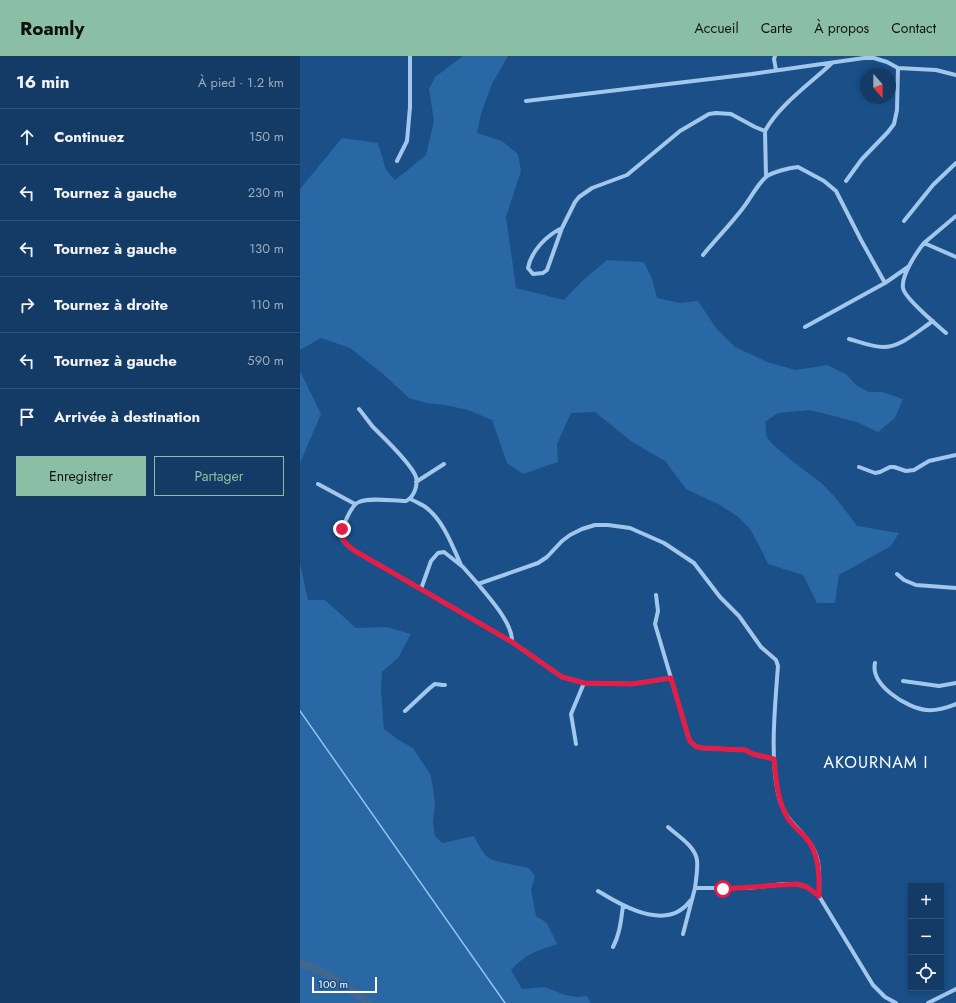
<!DOCTYPE html>
<html lang="fr">
<meta charset="utf-8">
<style>
body{margin:0;font-family:Jost,sans-serif;background:#1d426b;color:#f1f3f6}
.controls{position:absolute;right:12px;bottom:12px;display:grid;overflow:hidden;border-radius:0px;box-shadow:0 2px 6px #0003}
.controls button{width:36px;height:36px;display:grid;place-items:center;padding:0;border:0;border-bottom:1px solid #335579;background:#143b65;color:#f1f3f6;font:20px sans-serif}
.compass{position:absolute;left:560px;top:12px;width:36px;height:36px;border-radius:50%;background:#143b65;box-shadow:0 2px 6px #0003;rotate:159deg}
.scale{position:absolute;left:12px;bottom:10px;width:65px;box-sizing:border-box;padding-left:4px;border:2px solid #fff;border-top:0;font-size:11px;line-height:14px;white-space:nowrap;color:#fff;-webkit-text-stroke:3px #1a4f87;paint-order:stroke}
.stop{position:absolute;width:12px;height:12px;margin:-9px;border:3px solid #e11d48;border-radius:50%;background:#fff}
.stop.end{background:#e11d48;border-color:#fff;box-shadow:0 1px 4px #0008}
.list{margin:0;padding:0;list-style:none}
h2{display:flex;justify-content:space-between;align-items:center;height:52px;margin:0;padding:0 16px;font-size:17px}
h2 small{font-size:13px;font-weight:400;color:#9dadbf}
.list li{display:grid;grid-template-columns:26px 1fr auto;gap:12px;align-items:center;box-sizing:border-box;height:56px;padding:0 16px;border-top:1px solid #335579}
.list b{display:block;font-size:15px;white-space:nowrap}
.list em{font-size:13px;font-style:normal;color:#9dadbf}
.actions{display:flex;gap:8px;padding:12px 16px}
.actions a{flex:1;padding:9px 0;border:1px solid #8abfa5;border-radius:0px;text-align:center;font-size:14px;color:#8abfa5}
.actions .main{background:#8abfa5;color:#111}
.icon{flex:none;width:22px;height:22px;fill:none;stroke:currentColor;stroke-width:2;stroke-linecap:round;stroke-linejoin:round}
.map{position:relative;flex:none;width:656px;height:947px;overflow:hidden}
header{display:flex;align-items:center;gap:24px;box-sizing:border-box;height:56px;padding:0 20px;background:#8abfa5;color:#111}
header strong{font-size:19px}
nav{display:flex;gap:22px;margin-inline-start:auto;font-size:14px}
main{display:flex}
aside{flex:1;background:#143b65}
.map>svg:first-child{display:block}
.green{fill:#2a67a5}
.lines{fill:none;stroke-linecap:round;stroke-linejoin:round}
.stream{stroke:#94c3ef;stroke-width:1.5}
.river{stroke:#406790;stroke-width:8}
.street{stroke:#a2c7ec;stroke-width:4}
.route{stroke:#e11d48;stroke-width:5}
.labels{text-anchor:middle;dominant-baseline:central;stroke-width:3.5;stroke-linejoin:round;paint-order:stroke}
.quarter-label{font-size:16px;letter-spacing:1px;fill:#fff;stroke:#1a4f87}
</style>
<header>
<strong>Roamly</strong>
<nav><a>Accueil</a><a>Carte</a><a>À propos</a><a>Contact</a></nav>
</header>
<main>
<aside>
<h2>16 min<small>À pied · 1.2 km</small></h2>
<ul class="list">
<li><svg class="icon" aria-label="ahead" viewBox="0 0 24 24"><path d="M12 20V5M6 11l6-6 6 6"/></svg><div><b>Continuez</b></div><em>150 m</em></li>
<li><svg class="icon" aria-label="left" viewBox="0 0 24 24"><path d="M17 20v-9H6M10 6l-5 5 5 5"/></svg><div><b>Tournez à gauche</b></div><em>230 m</em></li>
<li><svg class="icon" aria-label="left" viewBox="0 0 24 24"><path d="M17 20v-9H6M10 6l-5 5 5 5"/></svg><div><b>Tournez à gauche</b></div><em>130 m</em></li>
<li><svg class="icon" aria-label="right" viewBox="0 0 24 24"><path d="M7 20v-9h11M14 6l5 5-5 5"/></svg><div><b>Tournez à droite</b></div><em>110 m</em></li>
<li><svg class="icon" aria-label="left" viewBox="0 0 24 24"><path d="M17 20v-9H6M10 6l-5 5 5 5"/></svg><div><b>Tournez à gauche</b></div><em>590 m</em></li>
<li><svg class="icon" aria-label="arrive" viewBox="0 0 24 24"><path d="M6 21V4h12l-3 4 3 4H6"/></svg><div><b>Arrivée à destination</b></div></li>
</ul>
<div class="actions"><a class="main">Enregistrer</a><a>Partager</a></div>
</aside>
<div class="map">
<svg width="656" height="947" viewBox="0 0 656 947">
<rect width="100%" height="100%" fill="#1a4f87"/>
<path class="green" d="M163,0H208L192,28L181,58L177,77L202,85L218,98L221,115L206,161L216,232L264,244L281,226L307,204L344,206L352,223L357,242L380,247L398,245L416,272L435,291L467,306L496,314L527,309L546,318L556,329L569,336H582L603,343L595,362L578,376L557,366L510,354L478,357L465,366C467,371 465,376 467,381C472,391 508,417 519,425C533,437 547,456 557,470L599,477L591,490L539,519L535,547H517L503,519L468,508L459,489L450,473L437,460L418,448L386,433L365,405L332,386L295,356L271,357L257,388L258,406L223,418L207,407L192,364L168,354L145,349L126,347L109,342L83,318L50,292L21,282L0,294V133L42,82L78,87L86,114L95,124L126,99L134,65L129,33L135,21Z
M0,315L21,358L0,407Z
M0,507L8,544H25L56,572L86,571L111,578L98,602L82,616L81,635L84,673L99,684L113,692L130,718L133,731L135,749L133,766L135,780L142,787L174,780C178,787 182,797 189,802C195,806 221,810 229,812L235,820L231,834L236,860L247,867L257,888C236,895 226,898 211,914L222,933L245,931L265,939L277,941L287,940L291,947H0Z"/>
<g class="lines">
<path class="stream" d="M0,655L205,947"/>
<path class="river" d="M0,906L27,918L69,947"/>
<path class="street" d="M475,0L474,3L476,14
M226,45L452,18L564,2H574L587,6L598,12L636,14L656,19
M97,105L107,85L110,51V0
M466,120L465,75C479,49 511,27 532,7
M546,125L562,103L588,76L594,68L597,54L598,12
M604,165L633,129L656,107
M262,172C247,179 231,195 228,212L233,218L243,217L247,214L262,172L275,146L279,141L292,132L327,119L380,75L409,58L416,57L431,58L455,71L465,75
M624,187L656,201
M403,199C416,183 431,168 443,152C451,142 456,130 466,121C472,116 489,112 498,111L524,125L536,135L561,184L585,227
M505,271L585,227L608,211
M646,277C637,269 604,242 603,232C601,220 616,197 624,187L656,160
M549,283C560,286 572,291 583,291C601,291 618,275 633,265
M59,353C64,359 68,365 73,371C84,382 111,407 116,421C118,430 114,441 106,445C93,445 70,441 59,446C51,449 40,474 42,482C44,488 50,491 55,495L121,533L131,505L138,497L144,496L163,511L178,528L238,507L247,501L262,485L270,479L282,473L295,469H308L330,472L364,487L394,507L420,541L439,560L461,591L476,604L478,610C475,650 469,707 480,745C487,768 503,773 513,792C521,805 519,825 519,840
M559,411L575,417L580,416L590,411H594L606,415L614,414L629,405L656,399
M116,426L144,408
M18,428L55,448
M110,443C115,445 120,448 124,450C143,463 152,489 161,509
M597,518L604,524L616,529L656,532
M178,528C189,542 213,567 212,586
M121,533L212,586L262,621L284,627L332,628L371,622L388,680L390,685L395,690L402,692L445,694L453,698L474,703
M356,539L358,555L355,568L371,622
M575,607C570,629 607,652 626,654C637,655 646,652 656,648
M603,625L639,630L656,627
M105,655C110,651 132,629 135,628C138,628 141,629 145,629
M276,688L271,658L284,627
M368,771C378,780 395,790 397,804C398,813 396,823 395,832H448L483,828H497L507,831L519,840L573,929L585,941L596,947
M298,835C319,848 355,869 379,855C384,852 388,848 391,844
M383,878L395,832
M313,891C320,878 321,864 323,850
M628,947L656,933"/>
</g>
<g class="lines">
<path class="route" d="M42,473C41,485 46,488 55,495L212,586L262,621L284,627L332,628L371,622L388,680L390,685L395,690L402,692L445,694L453,698L474,703C476,722 477,742 486,759C490,768 500,775 506,782C520,798 519,820 519,840L507,831L497,828L423,833"/>
</g>
<g class="labels">
<g class="quarter-label">
<text x="576" y="706">AKOURNAM I</text>
</g>
</g>
</svg>
<div class="controls">
<button>+</button>
<button>−</button>
<button><svg class="icon" aria-label="locate" viewBox="0 0 24 24"><circle cx="12" cy="12" r="6"/><path d="M12 2v4M12 18v4M2 12h4M18 12h4"/></svg></button>
</div>
<svg class="compass" viewBox="-18 -18 36 36"><path d="M0-13l5 13h-10z" fill="#e53935"/><path d="M0 13l5-13h-10z" fill="#9dadbf"/></svg>
<div class="scale">100 m</div>
<div class="stop" style="left:423px;top:833px"></div>
<div class="stop end" style="left:42px;top:473px"></div>
</div>
</main>
